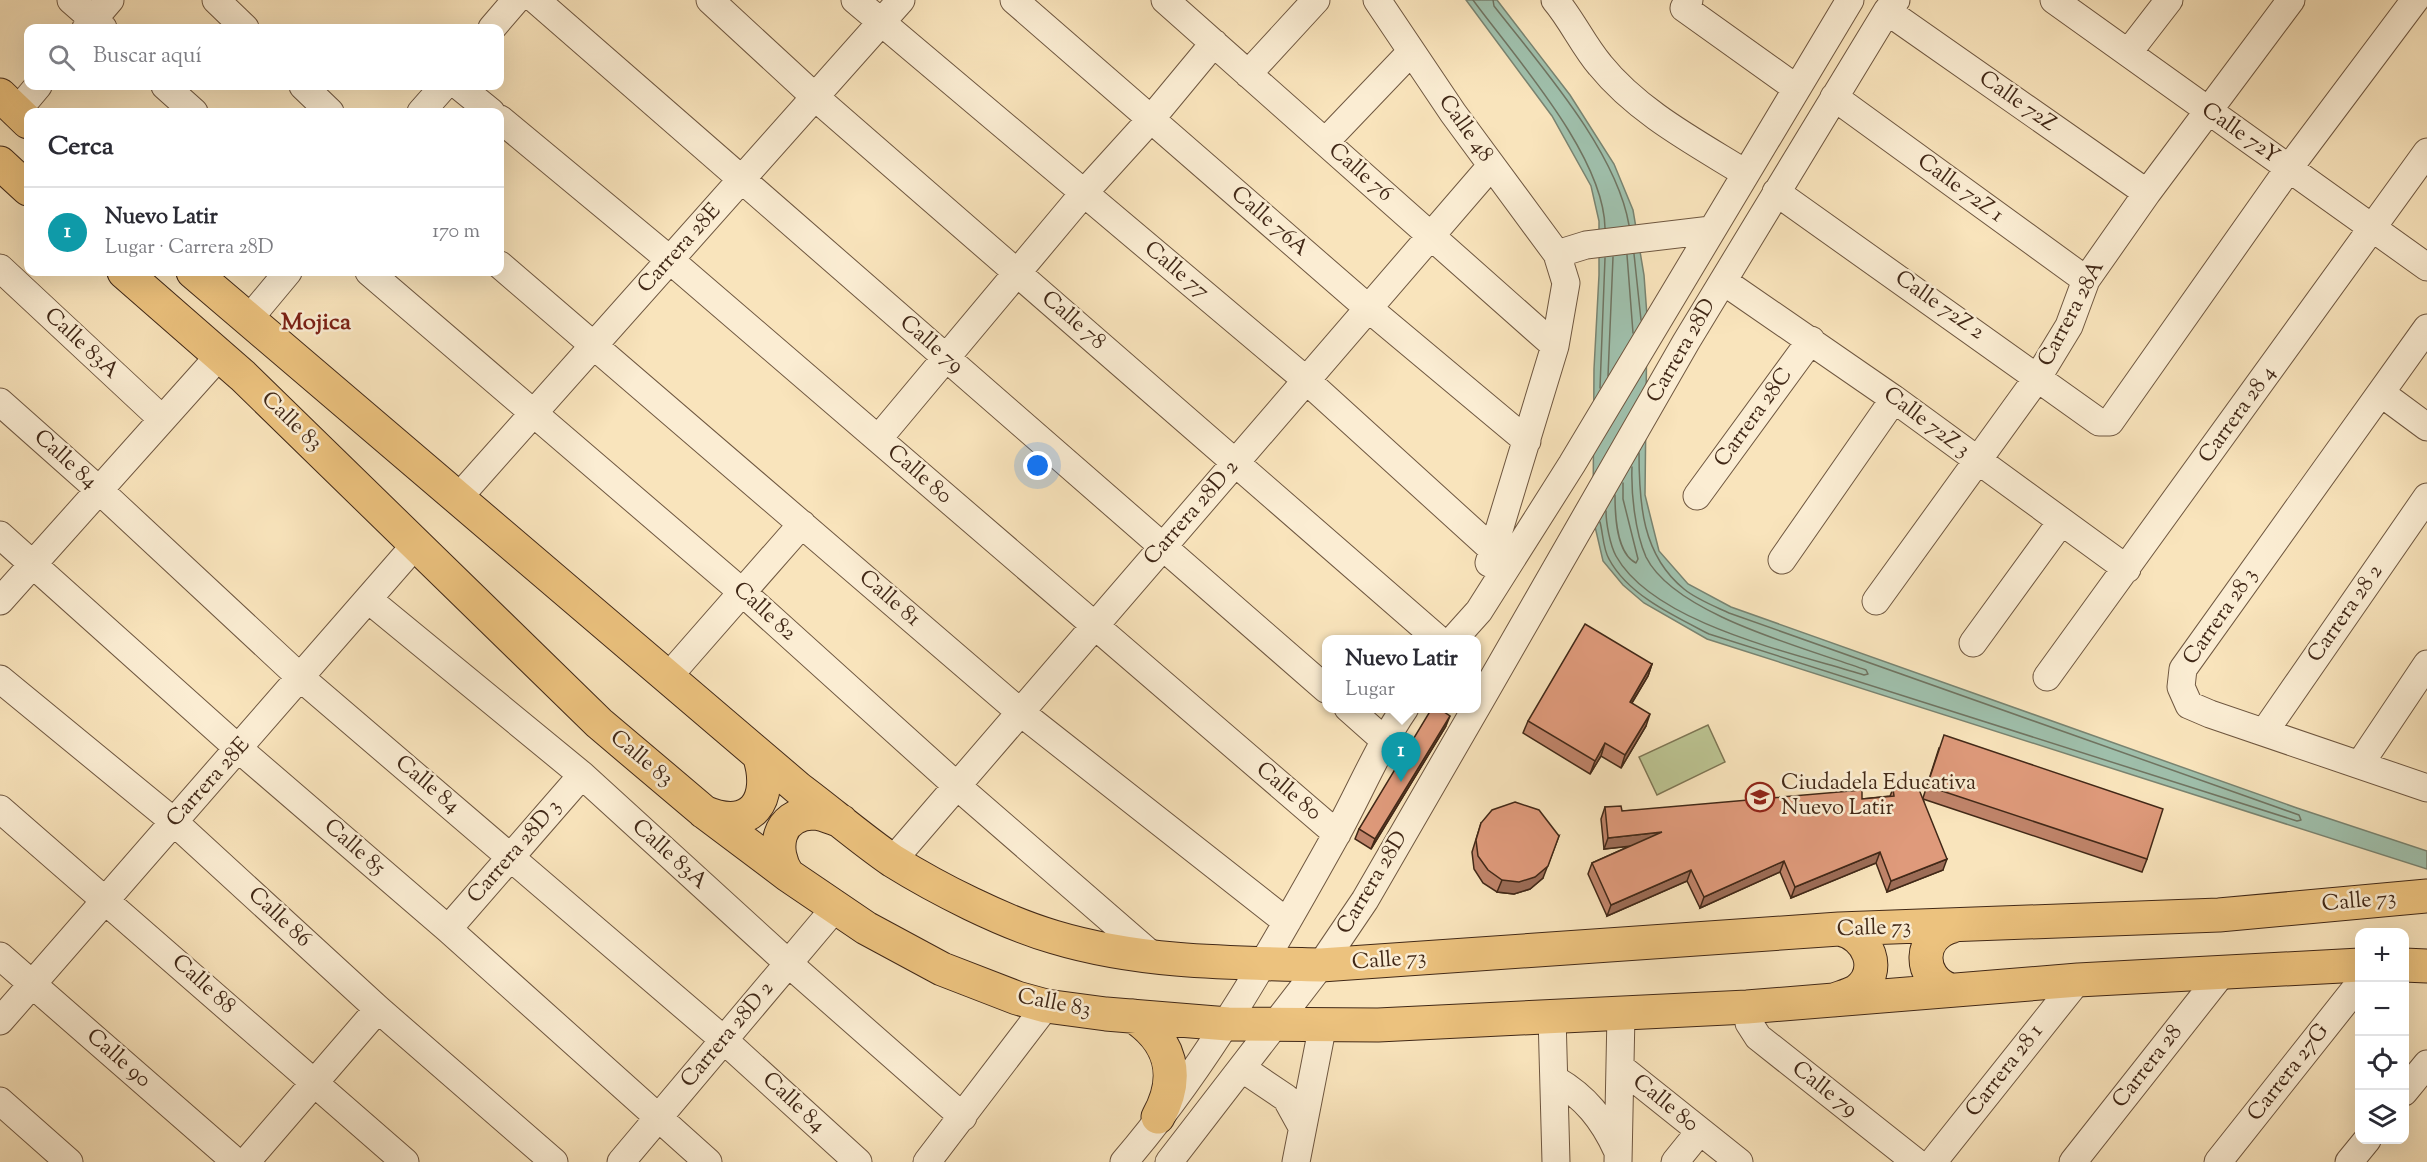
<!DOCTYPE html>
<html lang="es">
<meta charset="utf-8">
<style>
body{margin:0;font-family:"Sorts Mill Goudy",serif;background:#f7f7f7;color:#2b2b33}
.controls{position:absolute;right:18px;bottom:18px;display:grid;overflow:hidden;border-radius:12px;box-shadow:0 6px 24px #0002}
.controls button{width:54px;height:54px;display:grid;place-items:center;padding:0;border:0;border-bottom:2px solid #e1e1e2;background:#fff;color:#2b2b33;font:30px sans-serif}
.you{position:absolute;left:1038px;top:466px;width:21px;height:21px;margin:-15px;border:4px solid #fff;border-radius:50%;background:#1a73e8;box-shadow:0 0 0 9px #1a73e833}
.badge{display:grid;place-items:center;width:39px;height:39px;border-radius:50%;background:#8f2418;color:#fff;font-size:20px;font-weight:700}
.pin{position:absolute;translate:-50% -50px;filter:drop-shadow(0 2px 3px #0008)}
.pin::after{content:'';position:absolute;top:32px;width:21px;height:18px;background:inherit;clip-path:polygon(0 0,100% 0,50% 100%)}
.popup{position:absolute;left:1322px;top:635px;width:159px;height:78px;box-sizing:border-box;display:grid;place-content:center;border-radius:12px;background:#fff;filter:drop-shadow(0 2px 4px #0005);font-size:20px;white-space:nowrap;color:#7c7c81}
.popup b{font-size:22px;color:#2b2b33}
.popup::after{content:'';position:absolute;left:50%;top:100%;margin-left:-12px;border:12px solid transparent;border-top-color:#fff}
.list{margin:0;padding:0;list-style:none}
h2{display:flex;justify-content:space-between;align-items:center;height:78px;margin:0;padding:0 24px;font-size:26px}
h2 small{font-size:20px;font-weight:400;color:#7c7c81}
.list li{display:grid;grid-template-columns:39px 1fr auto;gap:18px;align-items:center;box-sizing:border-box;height:90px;padding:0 24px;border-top:2px solid #e1e1e2}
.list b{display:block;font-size:22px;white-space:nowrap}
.list p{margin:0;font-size:20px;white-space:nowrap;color:#7c7c81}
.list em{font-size:20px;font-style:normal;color:#7c7c81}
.icon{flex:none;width:33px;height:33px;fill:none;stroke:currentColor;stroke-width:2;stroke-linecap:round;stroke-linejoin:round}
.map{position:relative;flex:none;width:2427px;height:1162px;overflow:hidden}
.search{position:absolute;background:#fff;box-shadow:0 6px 24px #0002;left:24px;top:24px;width:480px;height:66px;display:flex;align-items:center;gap:15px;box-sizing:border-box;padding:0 21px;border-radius:12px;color:#7c7c81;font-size:22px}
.panel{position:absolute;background:#fff;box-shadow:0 6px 24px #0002;left:24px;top:108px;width:480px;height:168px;border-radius:12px}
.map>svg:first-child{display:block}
.green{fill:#bcc492;stroke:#7e7654;stroke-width:1.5}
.water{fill:#9fbfab;stroke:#798370;stroke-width:1.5}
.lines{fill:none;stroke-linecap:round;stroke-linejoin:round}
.shore{stroke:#707461;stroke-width:1.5}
.minor-casing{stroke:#6f5740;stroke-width:29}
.major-casing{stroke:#412817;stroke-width:35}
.minor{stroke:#fbedd3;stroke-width:27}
.major{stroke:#ecc27e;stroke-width:33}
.wall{fill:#c0846a;stroke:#412817;stroke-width:1.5}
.shaded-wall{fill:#9c6c56;stroke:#412817;stroke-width:1.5}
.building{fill:#df9a7b;stroke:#412817;stroke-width:1.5}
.labels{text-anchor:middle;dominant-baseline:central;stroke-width:5;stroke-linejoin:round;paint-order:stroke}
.street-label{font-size:22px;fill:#412817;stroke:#fbedd3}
.poi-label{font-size:22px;fill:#412817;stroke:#fbedd3;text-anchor:start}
.neighbourhood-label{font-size:24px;font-weight:bold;fill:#7a1f14;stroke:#fbedd3}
</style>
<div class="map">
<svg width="2427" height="1162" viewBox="0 0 2427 1162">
<rect width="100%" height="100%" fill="#f9e4bc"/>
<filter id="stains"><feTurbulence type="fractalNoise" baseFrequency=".00333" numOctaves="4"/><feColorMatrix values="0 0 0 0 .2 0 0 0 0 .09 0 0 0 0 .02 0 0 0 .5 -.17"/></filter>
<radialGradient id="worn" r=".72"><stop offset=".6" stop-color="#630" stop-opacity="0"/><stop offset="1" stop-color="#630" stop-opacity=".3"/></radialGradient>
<path class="green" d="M1708,725L1725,762L1657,795L1639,757Z"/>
<path class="water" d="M1466,0H1497L1570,95L1614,164L1633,210L1644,275L1647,316L1645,495L1659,551L1688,584L1731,607L2297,808L2427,851V869L1707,639L1644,603L1623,585L1603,561L1593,518L1594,369L1599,275V221L1591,186L1552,116Z"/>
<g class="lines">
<path class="shore" d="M1473,0C1515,57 1604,156 1605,228
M1493,0L1494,6C1540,65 1616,150 1629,225
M1634,254L1641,320
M1627,255L1633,333
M1608,376L1613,257
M1600,388L1605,258
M1615,495C1615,515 1616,553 1636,563L1638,559L1623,499V483
M1606,511C1606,523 1610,545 1616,556C1654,624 1794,653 1864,675L1868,674L1866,670C1806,648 1675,615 1646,557C1635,532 1631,493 1632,467
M1600,522C1603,533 1603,549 1609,559C1628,595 1674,616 1709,634L2297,821L2301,820L2299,815L1729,613C1714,606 1696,599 1684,589C1642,555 1639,503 1639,453"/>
<g class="minor-casing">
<path id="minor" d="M71,0L103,28
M216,0L245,28
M536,0L1326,689
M710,0L815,97L1439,640
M855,0L1306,380L1492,549
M1014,0L1368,308L1527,441
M1165,0L1555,346
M1377,0L1453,113L1557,254L1566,283L1555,346L1489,563
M1555,0C1572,20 1583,45 1600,65C1638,112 1695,142 1745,173
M1689,0L1684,8L1796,88
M2054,0L2427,267
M1887,11L2147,193
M86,28L110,0
M492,28L516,0
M2128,53L2169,0
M1248,74L1316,0
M165,86L194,112
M303,86L330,112
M459,86L491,112
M1834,97L2086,280
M17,111L38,86
M421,112L444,86
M500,119L670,260L1337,834
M1325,142L1410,53
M1776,192L2099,422H2110L2289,168L2415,0
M1557,254L1586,245L1711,230
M500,265L1020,712L1287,922
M0,268L162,419
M369,272L742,592L957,786L1155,958
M1723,281L1894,399L2127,569
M248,320L288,272
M2427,328L2183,669L2181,687L2189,705L2210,714L2427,788
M2381,393L2427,427
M0,402L99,490L301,678L725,1041L858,1162
M878,439L1083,194L1151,119L1214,43
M1697,496L1811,340
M458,498L901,0
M0,535L240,750L448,929L708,1162
M1782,560L1894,399
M369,600L582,775L788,963L963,1117
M0,601L220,355
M1876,601L2038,377L2069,326L2086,280L2147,193L2291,0
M1453,640L1479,611L1572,464L1850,0
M1973,643L2061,522
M2047,677L2427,152
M667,678L802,524
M0,679L173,821L378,1009L554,1162
M1348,708L1384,740
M1476,708L1686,342L1887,11L1896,0
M2265,731L2427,497
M2360,764L2427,664
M0,809L405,1162
M893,860L1491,166
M448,929L582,775
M0,956L236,1162
M1747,1007L1749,1023L1758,1037L1916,1162
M1552,1016L1556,1162
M0,1021L416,544
M1620,1067L1739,1162
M1243,1069L1286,1098L1302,1127
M1556,1080C1585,1097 1603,1119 1617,1150
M2404,1092L2427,1064
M0,1101L69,1162
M246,1162L378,1009
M621,1162L835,908
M927,1162L1046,1006
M1124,1162C1209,1063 1272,950 1335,837C1359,794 1377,749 1405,708
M1169,1162L1321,965L1365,900L1476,708
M1296,1162L1323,1024
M1618,1162L1621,1014
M1675,1162L1700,1131
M1933,1162L2078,980
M2073,1162L2223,972
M2218,1162L2360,983
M2349,1162L2367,1140"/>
</g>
<g class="major-casing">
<path id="major" d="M0,95L28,122
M0,163L28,189
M124,272L243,376L599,723L703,811L788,875L866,928L942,969L1017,998L1046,1006L1106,1014L1228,1024L1378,1025L1747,1007L2078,980L2360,965
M193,272L799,789C830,812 861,839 893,861C938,889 1003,922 1054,937C1140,963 1232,963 1321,965L1839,929L2219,915L2427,896
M704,812C752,833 774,799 759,755
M788,875C771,850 777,814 813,813C822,813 832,818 841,821
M2404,965L2427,966
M1950,990C1917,978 1918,935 1953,926
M1834,1000C1842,997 1850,995 1857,991C1884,971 1868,934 1839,929
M1133,1016C1171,1041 1181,1076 1158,1117"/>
</g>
<use href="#minor" class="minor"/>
<use href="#major" class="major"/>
</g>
<path class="wall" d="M1652,664L1648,676L1632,703L1646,726L1621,768L1601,756L1590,774L1523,733L1528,721Z
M1446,726L1371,849L1355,839L1359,829Z
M1939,748L2147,859L2142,872L1923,799L1943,870L1887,892L1876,863L1791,898L1780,872L1700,908L1687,881L1607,916L1588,874L1592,863L1630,846L1604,849L1601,819L1605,807L1622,811L1862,799L1890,796L1893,789L1923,798Z
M1481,823L1543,878L1530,889L1514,894L1497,892L1483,883L1474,869L1472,852Z"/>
<path class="shaded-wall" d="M1652,664L1648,676L1625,714L1630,702Z
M1650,714L1646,726L1621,768L1625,755Z
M1450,716L1446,726L1371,849L1375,839Z
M1605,743L1601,756L1590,774L1595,761Z
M1662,832L1658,843L1604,849L1608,838Z
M1559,836L1543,878L1530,889L1514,894L1497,892L1502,880Z
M1880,852L1876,863L1791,898L1795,887Z
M1947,859L1943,870L1887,892L1891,881Z
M1784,861L1780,872L1700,908L1704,897Z
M1691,870L1687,881L1607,916L1611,905Z"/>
<path class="building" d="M1585,624L1652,664L1630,702L1650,714L1625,755L1605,743L1595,761L1528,721Z
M1432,708H1438L1450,716L1375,839L1359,829Z
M1944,735L2163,809L2147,859L1927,786Z
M1918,787L1947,859L1891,881L1880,852L1795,887L1784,861L1704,897L1691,870L1611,905L1592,863L1662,832L1608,838L1605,807L1621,806L1622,811L1862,790V799L1894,796L1893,789Z
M1515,802L1539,810L1559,836L1548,866L1535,877L1519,882L1502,880L1488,870L1478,856L1476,840L1481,823L1492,810Z"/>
<defs>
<g id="university-ring" transform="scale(1.5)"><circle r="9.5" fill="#fbedd3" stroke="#8f2418" stroke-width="1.5"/><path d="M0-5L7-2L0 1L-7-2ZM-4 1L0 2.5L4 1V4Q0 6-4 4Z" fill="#8f2418"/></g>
</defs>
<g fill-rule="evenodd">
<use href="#university-ring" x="1760" y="797"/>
</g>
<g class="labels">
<g class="street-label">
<text transform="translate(2017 102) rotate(35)">Calle 72Z</text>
<text transform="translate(1465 129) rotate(54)">Calle 48</text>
<text transform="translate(2240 134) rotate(35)">Calle 72Y</text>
<text transform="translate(1360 173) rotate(41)">Calle 76</text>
<text transform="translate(1960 189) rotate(36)">Calle 72Z 1</text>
<text transform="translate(1269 222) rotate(41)">Calle 76A</text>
<text transform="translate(680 249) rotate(-48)">Carrera 28E</text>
<text transform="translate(1176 271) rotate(40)">Calle 77</text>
<text transform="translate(1939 306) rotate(35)">Calle 72Z 2</text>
<text transform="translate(2072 314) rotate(-62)">Carrera 28A</text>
<text transform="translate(1073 321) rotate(41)">Calle 78</text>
<text transform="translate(81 344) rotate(43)">Calle 83A</text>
<text transform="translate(931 345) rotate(41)">Calle 79</text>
<text transform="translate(1682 351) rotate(-60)">Carrera 28D</text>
<text transform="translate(2238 415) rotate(-54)">Carrera 28 4</text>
<text transform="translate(1754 418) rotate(-54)">Carrera 28C</text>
<text transform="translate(291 422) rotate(44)">Calle 83</text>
<text transform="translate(1926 423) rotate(37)">Calle 72Z 3</text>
<text transform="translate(65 460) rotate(42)">Calle 84</text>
<text transform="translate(919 475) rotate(41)">Calle 80</text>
<text transform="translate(1192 513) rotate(-49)">Carrera 28D 2</text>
<text transform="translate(889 599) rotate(41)">Calle 81</text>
<text transform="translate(764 612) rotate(42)">Calle 82</text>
<text transform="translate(2346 614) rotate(-55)">Carrera 28 2</text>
<text transform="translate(2221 617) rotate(-55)">Carrera 28 3</text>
<text transform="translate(641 759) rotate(40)">Calle 83</text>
<text transform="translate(209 783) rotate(-48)">Carrera 28E</text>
<text transform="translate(427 785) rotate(40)">Calle 84</text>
<text transform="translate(1288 792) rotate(40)">Calle 80</text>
<text transform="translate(354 848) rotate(41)">Calle 85</text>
<text transform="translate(515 852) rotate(-49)">Carrera 28D 3</text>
<text transform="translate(669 855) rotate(42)">Calle 83A</text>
<text transform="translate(1373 883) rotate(-59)">Carrera 28D</text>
<text transform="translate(2359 902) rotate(-5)">Calle 73</text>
<text transform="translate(279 918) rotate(43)">Calle 86</text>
<text transform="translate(1874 929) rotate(-2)">Calle 73</text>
<text transform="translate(1389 961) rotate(-4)">Calle 73</text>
<text transform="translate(203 985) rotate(42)">Calle 88</text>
<text transform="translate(1054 1004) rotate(11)">Calle 83</text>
<text transform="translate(728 1035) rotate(-50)">Carrera 28D 2</text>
<text transform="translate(118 1059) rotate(41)">Calle 90</text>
<text transform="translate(2148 1067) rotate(-52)">Carrera 28</text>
<text transform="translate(2005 1071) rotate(-52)">Carrera 28 1</text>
<text transform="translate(2289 1073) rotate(-52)">Carrera 27G</text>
<text transform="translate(1824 1090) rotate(38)">Calle 79</text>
<text transform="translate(793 1103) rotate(43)">Calle 84</text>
<text transform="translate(1665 1104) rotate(39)">Calle 80</text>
</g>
<g class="poi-label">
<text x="1781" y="784">Ciudadela Educativa<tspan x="1781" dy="25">Nuevo Latir</tspan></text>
</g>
<g class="neighbourhood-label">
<text x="316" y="323">Mojica</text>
</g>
</g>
<rect width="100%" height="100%" filter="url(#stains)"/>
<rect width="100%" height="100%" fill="url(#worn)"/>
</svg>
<div class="controls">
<button>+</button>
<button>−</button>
<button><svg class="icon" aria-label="locate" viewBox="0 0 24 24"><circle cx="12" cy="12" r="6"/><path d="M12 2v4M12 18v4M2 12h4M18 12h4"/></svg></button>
<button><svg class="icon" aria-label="layers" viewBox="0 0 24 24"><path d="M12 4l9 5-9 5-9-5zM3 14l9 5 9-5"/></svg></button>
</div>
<div class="you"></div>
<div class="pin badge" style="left:1401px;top:782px;background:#0f9aa8">1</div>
<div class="popup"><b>Nuevo Latir</b>Lugar</div>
<div class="search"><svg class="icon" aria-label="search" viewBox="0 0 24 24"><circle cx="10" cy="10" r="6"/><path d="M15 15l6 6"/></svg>Buscar aquí</div>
<section class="panel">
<h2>Cerca<small></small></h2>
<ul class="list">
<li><span class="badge" style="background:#0f9aa8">1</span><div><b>Nuevo Latir</b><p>Lugar · Carrera 28D</p></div><em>170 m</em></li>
</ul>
</section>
</div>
